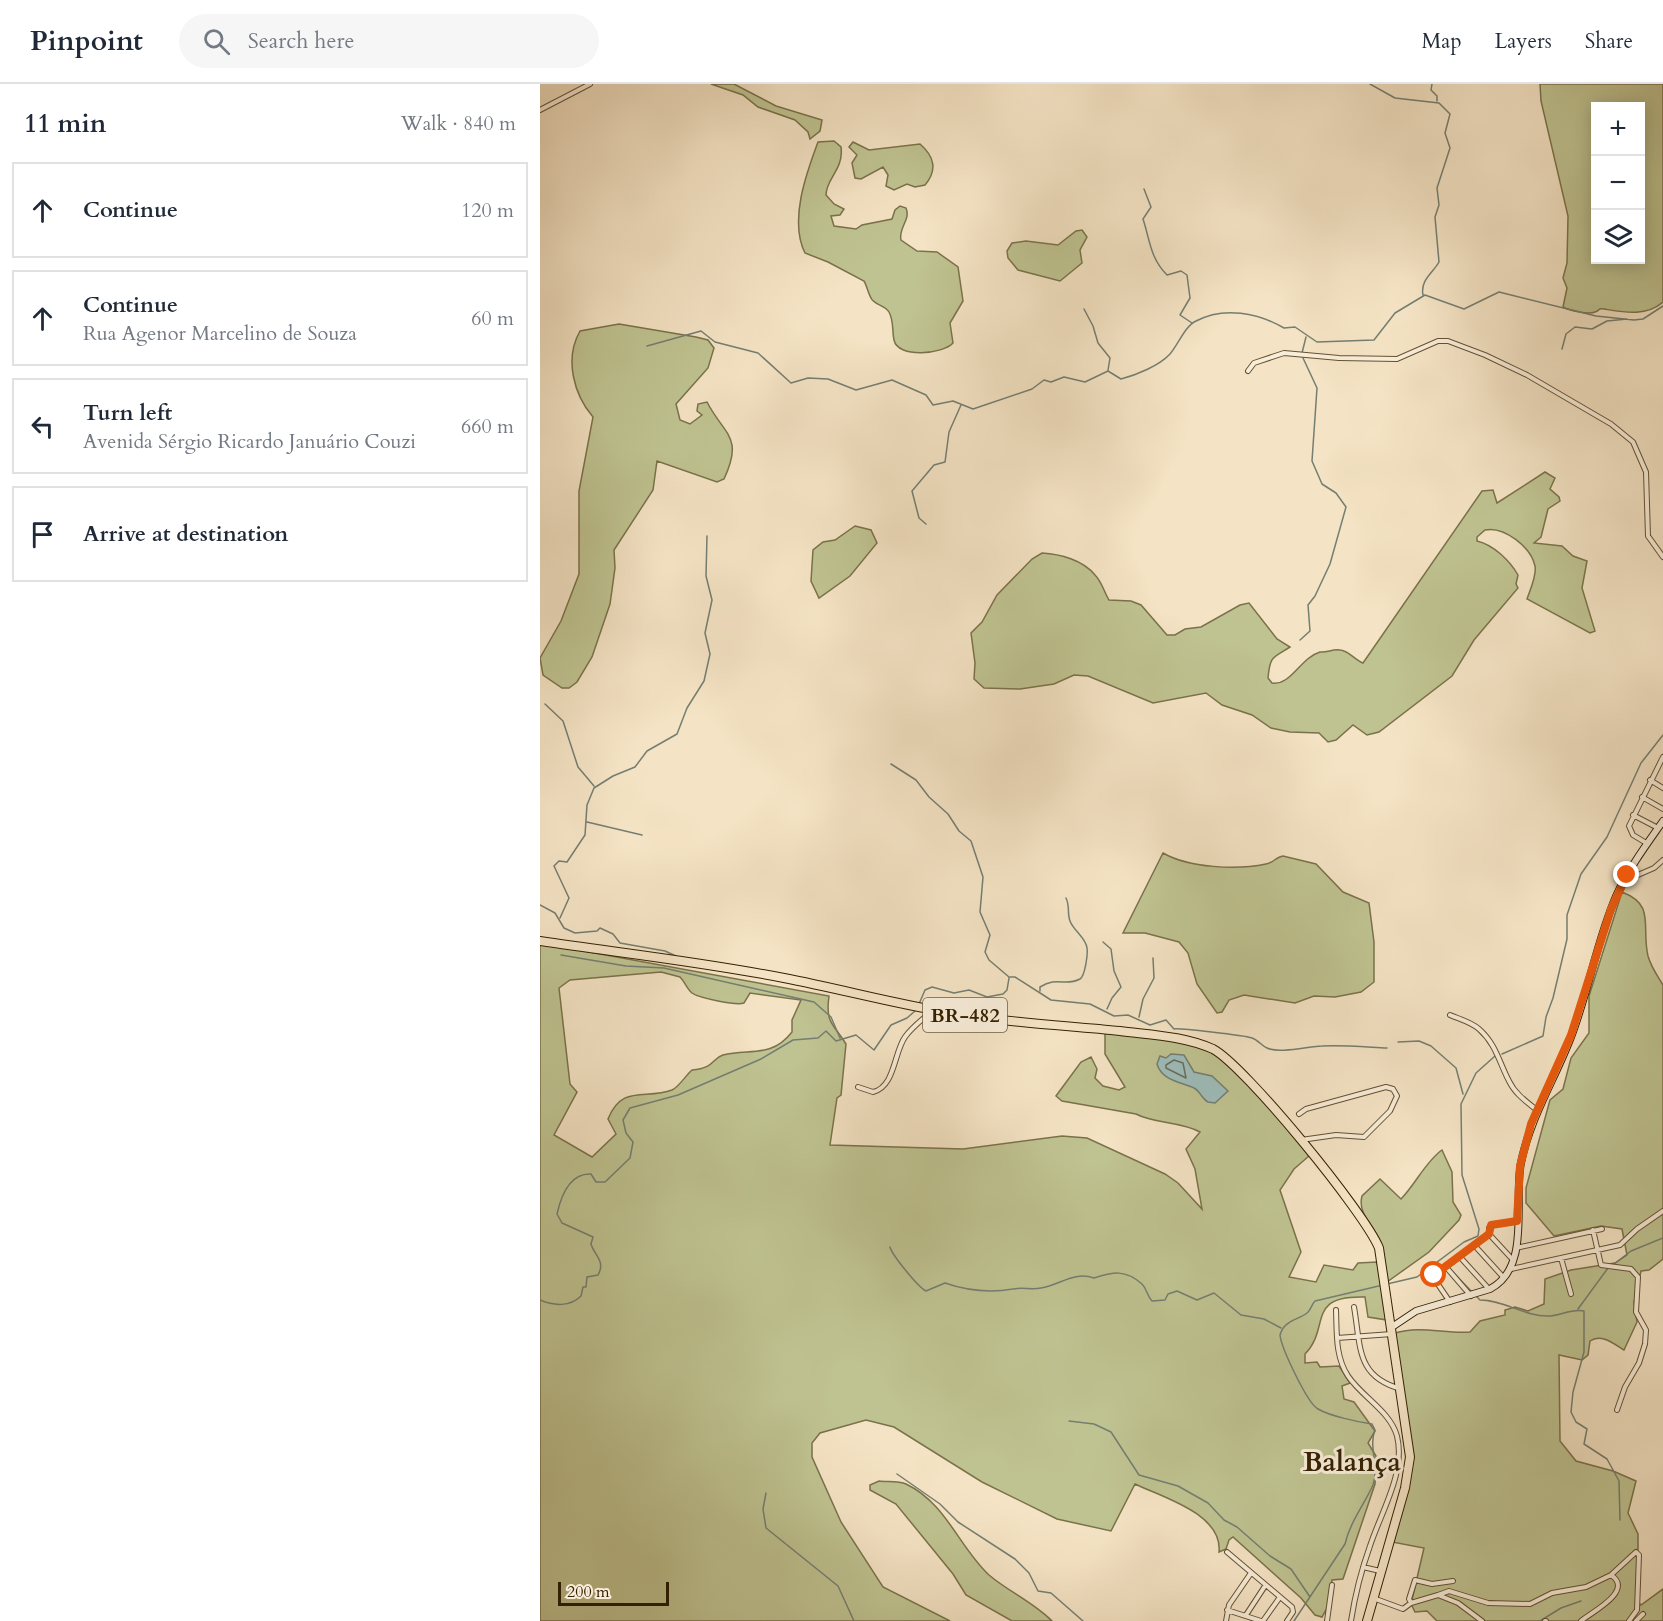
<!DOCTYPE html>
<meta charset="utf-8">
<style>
body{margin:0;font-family:Cardo,serif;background:#f6f6f7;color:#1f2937}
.controls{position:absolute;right:18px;top:18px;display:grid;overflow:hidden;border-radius:0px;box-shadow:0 3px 15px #0003}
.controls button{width:54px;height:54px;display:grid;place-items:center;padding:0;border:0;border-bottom:2px solid #e0e1e3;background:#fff;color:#1f2937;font:30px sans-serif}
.scale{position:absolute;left:18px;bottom:15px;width:111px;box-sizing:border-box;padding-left:6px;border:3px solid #342002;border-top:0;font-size:16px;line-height:21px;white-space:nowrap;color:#342002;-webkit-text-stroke:4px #f8edd9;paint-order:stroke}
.stop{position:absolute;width:18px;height:18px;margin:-14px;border:4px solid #ea580c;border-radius:50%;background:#fff}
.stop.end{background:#ea580c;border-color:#fff;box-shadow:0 2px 6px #0008}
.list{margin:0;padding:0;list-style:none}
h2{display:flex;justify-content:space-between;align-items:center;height:78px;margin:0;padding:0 24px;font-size:26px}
h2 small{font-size:20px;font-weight:400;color:#747a83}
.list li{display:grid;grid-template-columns:39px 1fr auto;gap:18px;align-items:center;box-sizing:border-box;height:96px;margin:0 12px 12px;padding:0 12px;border:2px solid #e0e1e3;border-radius:0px}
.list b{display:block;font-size:22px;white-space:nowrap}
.list p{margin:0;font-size:20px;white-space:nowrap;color:#747a83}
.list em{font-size:20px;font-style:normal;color:#747a83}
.icon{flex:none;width:33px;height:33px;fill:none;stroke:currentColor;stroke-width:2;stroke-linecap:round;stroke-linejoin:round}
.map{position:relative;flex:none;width:1123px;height:1537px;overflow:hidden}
header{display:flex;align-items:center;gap:36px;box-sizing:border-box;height:84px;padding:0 30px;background:#fff;border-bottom:2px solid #e0e1e3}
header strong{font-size:28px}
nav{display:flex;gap:33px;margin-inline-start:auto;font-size:21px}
.search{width:420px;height:54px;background:#f6f6f7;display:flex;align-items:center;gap:15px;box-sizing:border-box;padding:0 21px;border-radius:33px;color:#747a83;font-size:22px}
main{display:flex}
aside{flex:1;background:#fff}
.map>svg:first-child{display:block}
.green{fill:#bfc391;stroke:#7a724a;stroke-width:1.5;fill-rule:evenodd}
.water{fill:#9ebdbb;stroke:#747e71;stroke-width:1.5}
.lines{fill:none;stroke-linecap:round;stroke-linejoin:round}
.shore{stroke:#696e5e;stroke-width:1.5}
.stream{stroke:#747e71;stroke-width:1.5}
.street-casing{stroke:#645132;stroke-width:6}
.secondary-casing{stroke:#342002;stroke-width:8}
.highway-casing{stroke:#342002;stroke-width:10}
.street{stroke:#f8edd9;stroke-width:4}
.secondary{stroke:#f8edd9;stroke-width:6}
.highway{stroke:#f4e3c4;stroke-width:8}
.route{stroke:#ea580c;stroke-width:8}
.labels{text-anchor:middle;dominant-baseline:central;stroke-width:6;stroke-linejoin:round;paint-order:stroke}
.shield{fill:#f8edd9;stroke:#6f5e42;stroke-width:1.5}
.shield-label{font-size:20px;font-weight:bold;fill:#342002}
.district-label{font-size:27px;font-weight:bold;fill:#342002;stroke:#f8edd9}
</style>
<header>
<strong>Pinpoint</strong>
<div class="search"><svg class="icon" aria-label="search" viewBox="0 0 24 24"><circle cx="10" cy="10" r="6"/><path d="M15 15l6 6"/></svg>Search here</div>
<nav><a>Map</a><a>Layers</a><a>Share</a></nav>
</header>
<main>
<aside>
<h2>11 min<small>Walk · 840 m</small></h2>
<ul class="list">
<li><svg class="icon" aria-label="ahead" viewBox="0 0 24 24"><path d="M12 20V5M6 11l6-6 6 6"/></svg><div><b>Continue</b></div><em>120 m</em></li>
<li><svg class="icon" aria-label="ahead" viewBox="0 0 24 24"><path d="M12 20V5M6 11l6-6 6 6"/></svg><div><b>Continue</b><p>Rua Agenor Marcelino de Souza</p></div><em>60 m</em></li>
<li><svg class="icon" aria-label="left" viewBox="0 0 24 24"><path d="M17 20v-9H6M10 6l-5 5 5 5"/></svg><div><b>Turn left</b><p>Avenida Sérgio Ricardo Januário Couzi</p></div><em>660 m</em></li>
<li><svg class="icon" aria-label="arrive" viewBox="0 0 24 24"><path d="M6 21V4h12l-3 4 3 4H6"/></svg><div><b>Arrive at destination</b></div></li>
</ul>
</aside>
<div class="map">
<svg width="1123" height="1537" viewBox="0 0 1123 1537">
<rect width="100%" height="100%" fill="#f4e3c4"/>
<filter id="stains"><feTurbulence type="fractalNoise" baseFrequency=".00333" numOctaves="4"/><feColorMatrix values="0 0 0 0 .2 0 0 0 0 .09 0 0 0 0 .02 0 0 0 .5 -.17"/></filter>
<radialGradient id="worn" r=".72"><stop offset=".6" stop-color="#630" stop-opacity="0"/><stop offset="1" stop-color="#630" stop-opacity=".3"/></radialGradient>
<path class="green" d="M171,0H194L236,22L282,36L280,47L270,55L268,48L255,36L218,23L203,11Z
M1000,0H1123V218C1106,233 1083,228 1064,225C1057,224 1061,226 1055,228C1048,231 1028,226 1023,223L1027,204L1023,194L1027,179L1028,132L1001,17ZM1056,22H1100V176H1056Z
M294,57L301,63C304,86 286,94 286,111L294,120L304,125L300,131L291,132L294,142L316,145L322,141L352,135L355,126L360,122L366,124C371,136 358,144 361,156L377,167L397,168L418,183L423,217L410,239L413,259C403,270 358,275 354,256C352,247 354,237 349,228C345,221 334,221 331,214C328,209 327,202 324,197L288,178L265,169C249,137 266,90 278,58Z
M313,58L329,66L380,60C394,72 398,86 385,101L375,103L367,100L354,106L346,102L348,91L343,83L321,95L315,94L312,79L317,71L309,63Z
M542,146L547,153L540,166L542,179L520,197L478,186L468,174L467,167L472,159L486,157L518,161L536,147Z
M79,240L156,253L168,256L174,264L168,284L136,320L140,336L150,340L162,331L157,327L158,320L167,318C184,351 204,352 184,395L177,398L117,377L113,406L74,466L75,484L70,520L52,573L37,598L29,604H22L3,591L0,574L21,537L39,490V407L53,333C34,311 24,275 40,247Z
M1005,388L1015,394L1010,405L1019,413L1020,417L1008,425L1001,453L994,459L1022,462L1033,472L1047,477L1042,504L1055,547L1050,549L987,515C990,506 997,491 995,482C991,463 964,442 945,446L937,453V457C954,461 970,477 978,491L976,500L978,504L934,556L912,592L839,648L827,651L813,641L796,656L788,658L779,649L750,648L731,644L712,631L682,621L666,609L613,619L548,592L534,591L514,600L480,605L444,604L434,595L435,579L431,549L442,538L457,511L492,475L502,469C520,470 543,476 555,491C562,498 564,508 569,516L591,517L601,521L627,551H635L645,545L661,543L700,521L709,519L737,555L750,563C733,574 730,571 728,594L732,599C751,602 760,574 780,568C787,569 792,565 800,566C808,566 815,576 823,579L942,407L953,406L957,419Z
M315,442L331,446L337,459L310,492L279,514L271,497L273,466L283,458L295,456Z
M623,769C649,784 697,786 726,780C733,779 736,773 743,772L776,780L803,808L829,819L834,858V898L821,908L795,913L774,912L755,919L704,911L689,916L682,928L677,929L657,900L648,869L639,858L605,849H583Z
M1082,808C1116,821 1101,842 1108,872C1111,883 1117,891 1123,901V1175L1109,1186L1101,1187L1094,1218L1097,1238L1084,1266C1074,1260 1061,1249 1050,1257L1048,1271L1042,1276L1019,1271L1020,1357L1036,1377L1073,1387L1096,1397L1088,1429L1098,1450V1518L1101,1521L1123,1505V1537H897L887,1527L875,1528L871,1520L884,1464L852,1458L873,1377L855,1249C880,1241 905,1250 930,1248L940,1237L965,1231V1226L975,1223L988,1227L1004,1220L1005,1195L1031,1186L1075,1179L1087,1171L1082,1145L1061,1142L1014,1152L986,1119V1104L1010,1016L1023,1005L1031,974L1049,949V912Z
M0,859L289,912C285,940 294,940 306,960L301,1011L297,1014L290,1061L423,1065L522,1052L547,1054L625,1090L638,1099L662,1125L655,1085L646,1065L660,1048C640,1037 615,1040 596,1030L522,1017L516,1012L541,978L551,973L557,985L555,994L563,1002L579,1006L585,1003L565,970V948C597,952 631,952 662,964C700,978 744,1040 769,1072L754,1085L740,1106L761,1168L749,1193L776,1198L784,1181L813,1186L818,1179L837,1178L847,1236L828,1233L825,1213C765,1211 791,1244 765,1270V1279L777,1278L780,1283L799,1282L810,1299L802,1302L804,1315L814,1318L835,1347L828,1359L836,1372L835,1400L803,1495L792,1496L788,1522L782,1533L775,1531L761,1514L693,1453L689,1456L686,1465L679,1468C683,1430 622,1413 595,1400L571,1447L517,1435L442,1398L354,1343L326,1336L280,1349L272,1359V1373L301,1438L343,1503L410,1537H0ZM121,888L140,893C145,898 147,905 152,909C159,914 197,922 204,919L210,909L261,916L252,936V948C231,975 209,964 183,971C172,974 175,984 152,986C146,991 139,1003 132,1006C105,1016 82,1000 68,1035L76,1050L52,1073L14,1051L37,1008L30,1000L19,904L30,896Z
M902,1066L912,1088L913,1118L921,1131L919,1136L889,1168L847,1198C845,1185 844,1171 840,1159C835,1143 817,1130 822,1112L840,1095L861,1115C875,1101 886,1077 902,1066Z
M339,1397C347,1398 359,1397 366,1400C406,1419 419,1463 449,1491C469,1508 493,1518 512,1537H472L426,1511L413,1490L356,1420L330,1406V1401Z"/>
<path class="water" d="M631,970L644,971L654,988L672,992L688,1007L675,1019L668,1018C662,1015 660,1007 654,1004C641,998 622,997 617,980L620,972L626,974Z"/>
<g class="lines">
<path class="shore" d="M634,976L643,979L646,994L626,984V981Z"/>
<path class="stream" d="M830,0L855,14L899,19L910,30L905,49L910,64L897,104L899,121L895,133L899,178C893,189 880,196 883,211
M892,0L891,6L897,12V17
M604,105L611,123L603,135C610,156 610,174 627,191L641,187L647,191L650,214L640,231L652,239
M544,225L553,242L558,259L570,274L568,286
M107,262L161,247L175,258L218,269L251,299L268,294L288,295L316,306L352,296L386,311L393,321L413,317L433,325L492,305L504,296L511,298L524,293L545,298L568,287L581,295C596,291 619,282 630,270C638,261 645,242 656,237C684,222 718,229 744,244L755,243L777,258L834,256L855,229L885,211L924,225L959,208L1056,232L1094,236L1103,235L1123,222
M1022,265L1026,250L1035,243L1052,245L1067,237L1087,235
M762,269L766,253
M386,440L379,434L372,407L394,381L405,378L409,348L421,321
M760,556L770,547L768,521L775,512L790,480L806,423L796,409L782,400L772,377L777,304L763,274
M5,620L23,637L38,683L54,702
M351,680L376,696L389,713L408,730L419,747L431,757L443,793L440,828L450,851L445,868L449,876L469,893
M47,738L102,751
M0,821L15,829L24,844L35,849L57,847L60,844L73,850L80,859L125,867L136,872
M20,834L29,814L14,782L19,777L27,778L45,751L47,721L54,704L73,692L95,683L107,667L137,650L147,624L164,597L170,570L165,549L172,516L166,492L167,452
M563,858L571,865L574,887L581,903L572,914L567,925
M21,871L86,882L124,884L274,918L291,933L300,954
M470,893H475L511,916L550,920L574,932L588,931L610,941L626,936L634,945C639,944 703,951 712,954C718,956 722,962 727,964C739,970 770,962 782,962C803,961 826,963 847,964
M500,907V903C518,892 524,903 540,895C545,892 548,870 547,864C546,854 533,846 530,837C527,829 530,822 526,814
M379,920L385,906L392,903L414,909L429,906L447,913L463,910L467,906L469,894
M599,933L603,915L614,894L613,874
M858,958L879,957L891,962L916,984L923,1010
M962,970L1003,952L1006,933L1013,914L1027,855V831L1041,790L1067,753L1101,679L1123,651
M350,1163C352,1171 378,1203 386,1207L405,1199C428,1207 449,1209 473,1205C482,1203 492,1206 501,1204C520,1201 534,1187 554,1194C573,1188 585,1185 602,1200C607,1205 607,1212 612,1217L625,1216L628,1210L637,1207L657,1216L674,1209L701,1231L724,1235L741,1244
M1074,1180L1091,1167L1123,1154
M911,1186L933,1209
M847,1200L877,1193L924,1158L938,1152L939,1145L922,1091L921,1020L936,989L955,972
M936,1212L940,1216C964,1216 983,1232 1008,1232C1020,1232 1032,1224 1044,1227V1268L1033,1308L1031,1328L1036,1338L1047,1345L1044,1360L1067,1375L1079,1397L1080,1436
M0,1216C14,1222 30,1223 41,1212L43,1203H46L47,1193L58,1191C66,1177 54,1171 51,1160L53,1153L22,1139L17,1130C21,1112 29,1089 51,1090L56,1098H65L90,1074L93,1058L86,1049L83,1036L90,1024L138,1011L221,975L253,956L278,954L286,947L296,957L316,951L334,966L351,941L367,934L375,927
M1038,1225L1068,1184
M529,1337L554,1340L571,1348L599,1391L638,1402L668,1419L684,1436L697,1443L730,1472L751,1485L770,1513
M357,1390L400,1420L418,1438L475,1475L489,1489L498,1507L511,1509L543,1537
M226,1409L223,1425L226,1444L298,1502L314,1537
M754,1537L805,1460C810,1438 824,1421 833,1401C840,1382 828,1363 835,1346L832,1340C818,1338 790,1332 778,1325C767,1319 741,1263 740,1251C744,1236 758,1236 767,1229C770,1227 772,1220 775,1217L843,1201
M1000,1537L1021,1524L1041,1517"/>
<g class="street-casing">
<path id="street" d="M0,26L50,0
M708,287L714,279L744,269L799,274L857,275L898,257H908L945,271L987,291L1071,340L1093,358L1106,388L1108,452L1123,473
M1110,696L1123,704
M1102,713L1123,725
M1093,731L1118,744
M1108,760L1093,751L1089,742L1123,673
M1084,797L1114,784L1123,776
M910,931C919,935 931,938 939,945C956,960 959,978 969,997C975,1010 987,1018 998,1027
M318,1003L333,1008C355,1003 354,968 365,953C372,943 383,935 392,927
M759,1030L766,1025L846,1003L853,1005L857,1012L850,1027L824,1053L796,1051L761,1056
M1053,1146L1061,1181L1091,1185L1098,1193L1096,1228L1106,1246L1105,1260L1099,1279L1085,1303L1077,1326
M949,1150V1144L955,1140L977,1137
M949,1150L973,1176
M935,1162L964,1194
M976,1164L1062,1145
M920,1173L949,1205
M1021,1174L1031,1210
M906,1183L931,1212
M971,1185L1080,1161L1097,1145L1123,1127
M910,1218L893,1193L949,1150
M814,1223C821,1263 816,1293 861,1305
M796,1226C797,1249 795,1272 808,1292C822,1313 850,1327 857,1352C866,1388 841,1428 830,1462C821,1487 815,1511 811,1537
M797,1254L852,1250
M687,1468L752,1523L753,1528L747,1537
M823,1483L840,1487
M1071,1491L1096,1468L1099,1471L1097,1526L1089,1537
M913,1497L892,1500L875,1496L869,1515L871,1519L898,1511L918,1519L942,1537
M898,1511L909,1507L948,1519L990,1520L1012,1509L1046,1503L1071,1491C1095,1507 1050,1529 1041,1537
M833,1514L863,1525L871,1519
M687,1526L721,1537
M706,1531L725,1502
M686,1537L689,1521L711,1489
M723,1537L740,1513
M787,1537L792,1501
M1005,1537H1006
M1096,1537L1103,1530"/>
</g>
<g class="secondary-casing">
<path id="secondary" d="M852,1243L876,1227L950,1205C992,1183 973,1117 981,1079C990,1034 1015,995 1031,953C1049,906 1057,855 1077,810C1089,784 1107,760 1123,737"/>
</g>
<g class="highway-casing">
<path id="highway" d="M0,857C81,869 163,878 244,894C306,906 366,923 429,932C479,939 530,942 580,947C611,951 644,952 673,965C705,982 825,1129 839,1164L870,1373L865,1404L827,1537"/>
</g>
<use href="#street" class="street"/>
<use href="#secondary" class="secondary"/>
<use href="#highway" class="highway"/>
</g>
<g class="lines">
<path class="route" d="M894,1191L949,1150L951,1141L977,1137L980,1082L991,1040L1031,951L1071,825L1087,791"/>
</g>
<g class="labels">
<rect class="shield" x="383" y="914" width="84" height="34" rx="4.5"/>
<g class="shield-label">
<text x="425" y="931">BR-482</text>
</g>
<g class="district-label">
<text x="812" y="1378">Balança</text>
</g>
</g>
<rect width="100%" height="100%" filter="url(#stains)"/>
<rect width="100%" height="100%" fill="url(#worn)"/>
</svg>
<div class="controls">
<button>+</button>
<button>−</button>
<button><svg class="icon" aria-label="layers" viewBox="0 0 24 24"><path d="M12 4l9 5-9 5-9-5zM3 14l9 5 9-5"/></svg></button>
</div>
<div class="scale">200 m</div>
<div class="stop" style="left:894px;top:1191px"></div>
<div class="stop end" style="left:1087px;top:791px"></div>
</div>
</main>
